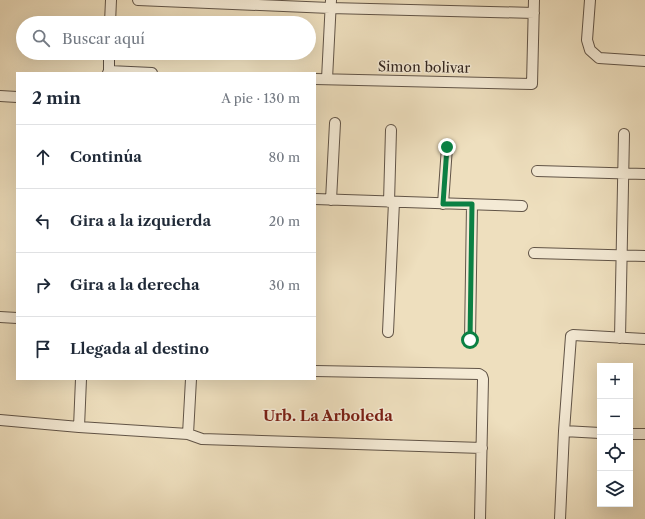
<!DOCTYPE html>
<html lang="es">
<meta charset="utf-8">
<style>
body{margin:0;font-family:"Libre Caslon Text",serif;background:#f6f6f7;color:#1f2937}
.controls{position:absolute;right:12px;bottom:12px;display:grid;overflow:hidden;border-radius:0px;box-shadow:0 4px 16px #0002}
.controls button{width:36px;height:36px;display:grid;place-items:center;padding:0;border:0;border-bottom:1px solid #e0e1e3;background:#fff;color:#1f2937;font:20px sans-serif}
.stop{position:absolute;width:12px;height:12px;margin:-9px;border:3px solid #0b8043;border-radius:50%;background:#fff}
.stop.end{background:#0b8043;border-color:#fff;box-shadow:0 1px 4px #0008}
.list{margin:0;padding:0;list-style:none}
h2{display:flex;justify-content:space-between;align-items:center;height:52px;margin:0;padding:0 16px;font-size:17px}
h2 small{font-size:13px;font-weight:400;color:#747a83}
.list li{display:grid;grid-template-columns:26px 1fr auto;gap:12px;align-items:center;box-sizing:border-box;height:64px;padding:0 16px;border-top:1px solid #e0e1e3}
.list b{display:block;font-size:15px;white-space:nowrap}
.list em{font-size:13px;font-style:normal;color:#747a83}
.icon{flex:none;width:22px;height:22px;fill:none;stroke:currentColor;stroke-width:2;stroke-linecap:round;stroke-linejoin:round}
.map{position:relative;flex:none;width:645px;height:519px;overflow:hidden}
.search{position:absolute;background:#fff;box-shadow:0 4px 16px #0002;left:16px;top:16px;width:300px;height:44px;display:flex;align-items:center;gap:10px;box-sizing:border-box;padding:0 14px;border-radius:22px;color:#747a83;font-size:15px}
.panel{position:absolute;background:#fff;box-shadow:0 4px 16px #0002;left:16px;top:72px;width:300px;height:308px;border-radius:0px}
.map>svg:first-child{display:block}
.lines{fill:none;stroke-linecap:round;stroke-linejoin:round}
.minor-casing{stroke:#615447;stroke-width:12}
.minor{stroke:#f4ead5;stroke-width:10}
.route{stroke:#0b8043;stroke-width:5}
.labels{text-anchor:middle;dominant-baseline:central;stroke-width:3;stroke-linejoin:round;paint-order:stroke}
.street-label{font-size:14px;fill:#32251f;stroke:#f4ead5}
.neighbourhood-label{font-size:15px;font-weight:bold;fill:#7a1f14;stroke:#f4ead5}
</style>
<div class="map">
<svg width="645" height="519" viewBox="0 0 645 519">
<rect width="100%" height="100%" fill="#eedfbe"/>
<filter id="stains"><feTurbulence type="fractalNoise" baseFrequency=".005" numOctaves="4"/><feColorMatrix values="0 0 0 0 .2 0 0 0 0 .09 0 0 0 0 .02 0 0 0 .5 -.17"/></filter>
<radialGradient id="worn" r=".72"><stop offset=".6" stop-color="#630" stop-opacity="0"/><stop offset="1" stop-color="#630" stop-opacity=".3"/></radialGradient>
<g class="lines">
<g class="minor-casing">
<path id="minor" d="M138,0L330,8L534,13
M590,0L587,40L590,50L599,58L645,61
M110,23L111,0
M109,71L152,73
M108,73L109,71V53
M315,79L532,84L534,0
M327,79L331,0
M0,96L17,97
M537,171L645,174
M315,199L522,206
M331,200L335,123
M389,202L391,130
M443,204L447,147
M534,253L645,256
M0,317L17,318
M388,332L394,202
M620,338L624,134
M470,340L472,205
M315,371L479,374L482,376L483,379L480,519
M0,420L79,427L188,434L202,439L482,448
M79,427L81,379
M564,431L600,433
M188,434L191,379
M630,434H645
M560,519L564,431L571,336L573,335L645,339"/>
</g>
<use href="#minor" class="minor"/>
</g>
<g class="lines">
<path class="route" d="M447,147L443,204H472L470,340"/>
</g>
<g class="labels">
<g class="street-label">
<text transform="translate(424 67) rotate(1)">Simon bolivar</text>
</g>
<g class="neighbourhood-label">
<text x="328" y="415">Urb. La Arboleda</text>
</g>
</g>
<rect width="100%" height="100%" filter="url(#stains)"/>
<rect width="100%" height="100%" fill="url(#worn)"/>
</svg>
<div class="controls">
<button>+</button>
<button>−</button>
<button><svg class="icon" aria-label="locate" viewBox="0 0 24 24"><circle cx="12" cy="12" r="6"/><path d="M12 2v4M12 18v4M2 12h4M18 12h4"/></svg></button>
<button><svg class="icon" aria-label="layers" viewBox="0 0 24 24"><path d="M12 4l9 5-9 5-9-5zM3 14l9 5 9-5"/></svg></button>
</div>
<div class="stop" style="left:470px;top:340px"></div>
<div class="stop end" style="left:447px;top:147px"></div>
<div class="search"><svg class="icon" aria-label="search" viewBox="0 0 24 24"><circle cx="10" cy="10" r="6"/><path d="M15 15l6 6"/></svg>Buscar aquí</div>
<section class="panel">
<h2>2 min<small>A pie · 130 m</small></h2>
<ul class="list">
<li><svg class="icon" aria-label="ahead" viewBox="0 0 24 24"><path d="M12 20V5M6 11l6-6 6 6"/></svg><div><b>Continúa</b></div><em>80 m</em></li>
<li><svg class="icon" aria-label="left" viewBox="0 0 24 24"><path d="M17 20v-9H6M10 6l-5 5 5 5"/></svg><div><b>Gira a la izquierda</b></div><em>20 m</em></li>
<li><svg class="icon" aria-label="right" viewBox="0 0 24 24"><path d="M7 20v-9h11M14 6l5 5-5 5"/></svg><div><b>Gira a la derecha</b></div><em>30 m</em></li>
<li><svg class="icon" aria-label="arrive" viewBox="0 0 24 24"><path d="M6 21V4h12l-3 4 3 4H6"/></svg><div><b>Llegada al destino</b></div></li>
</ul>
</section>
</div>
